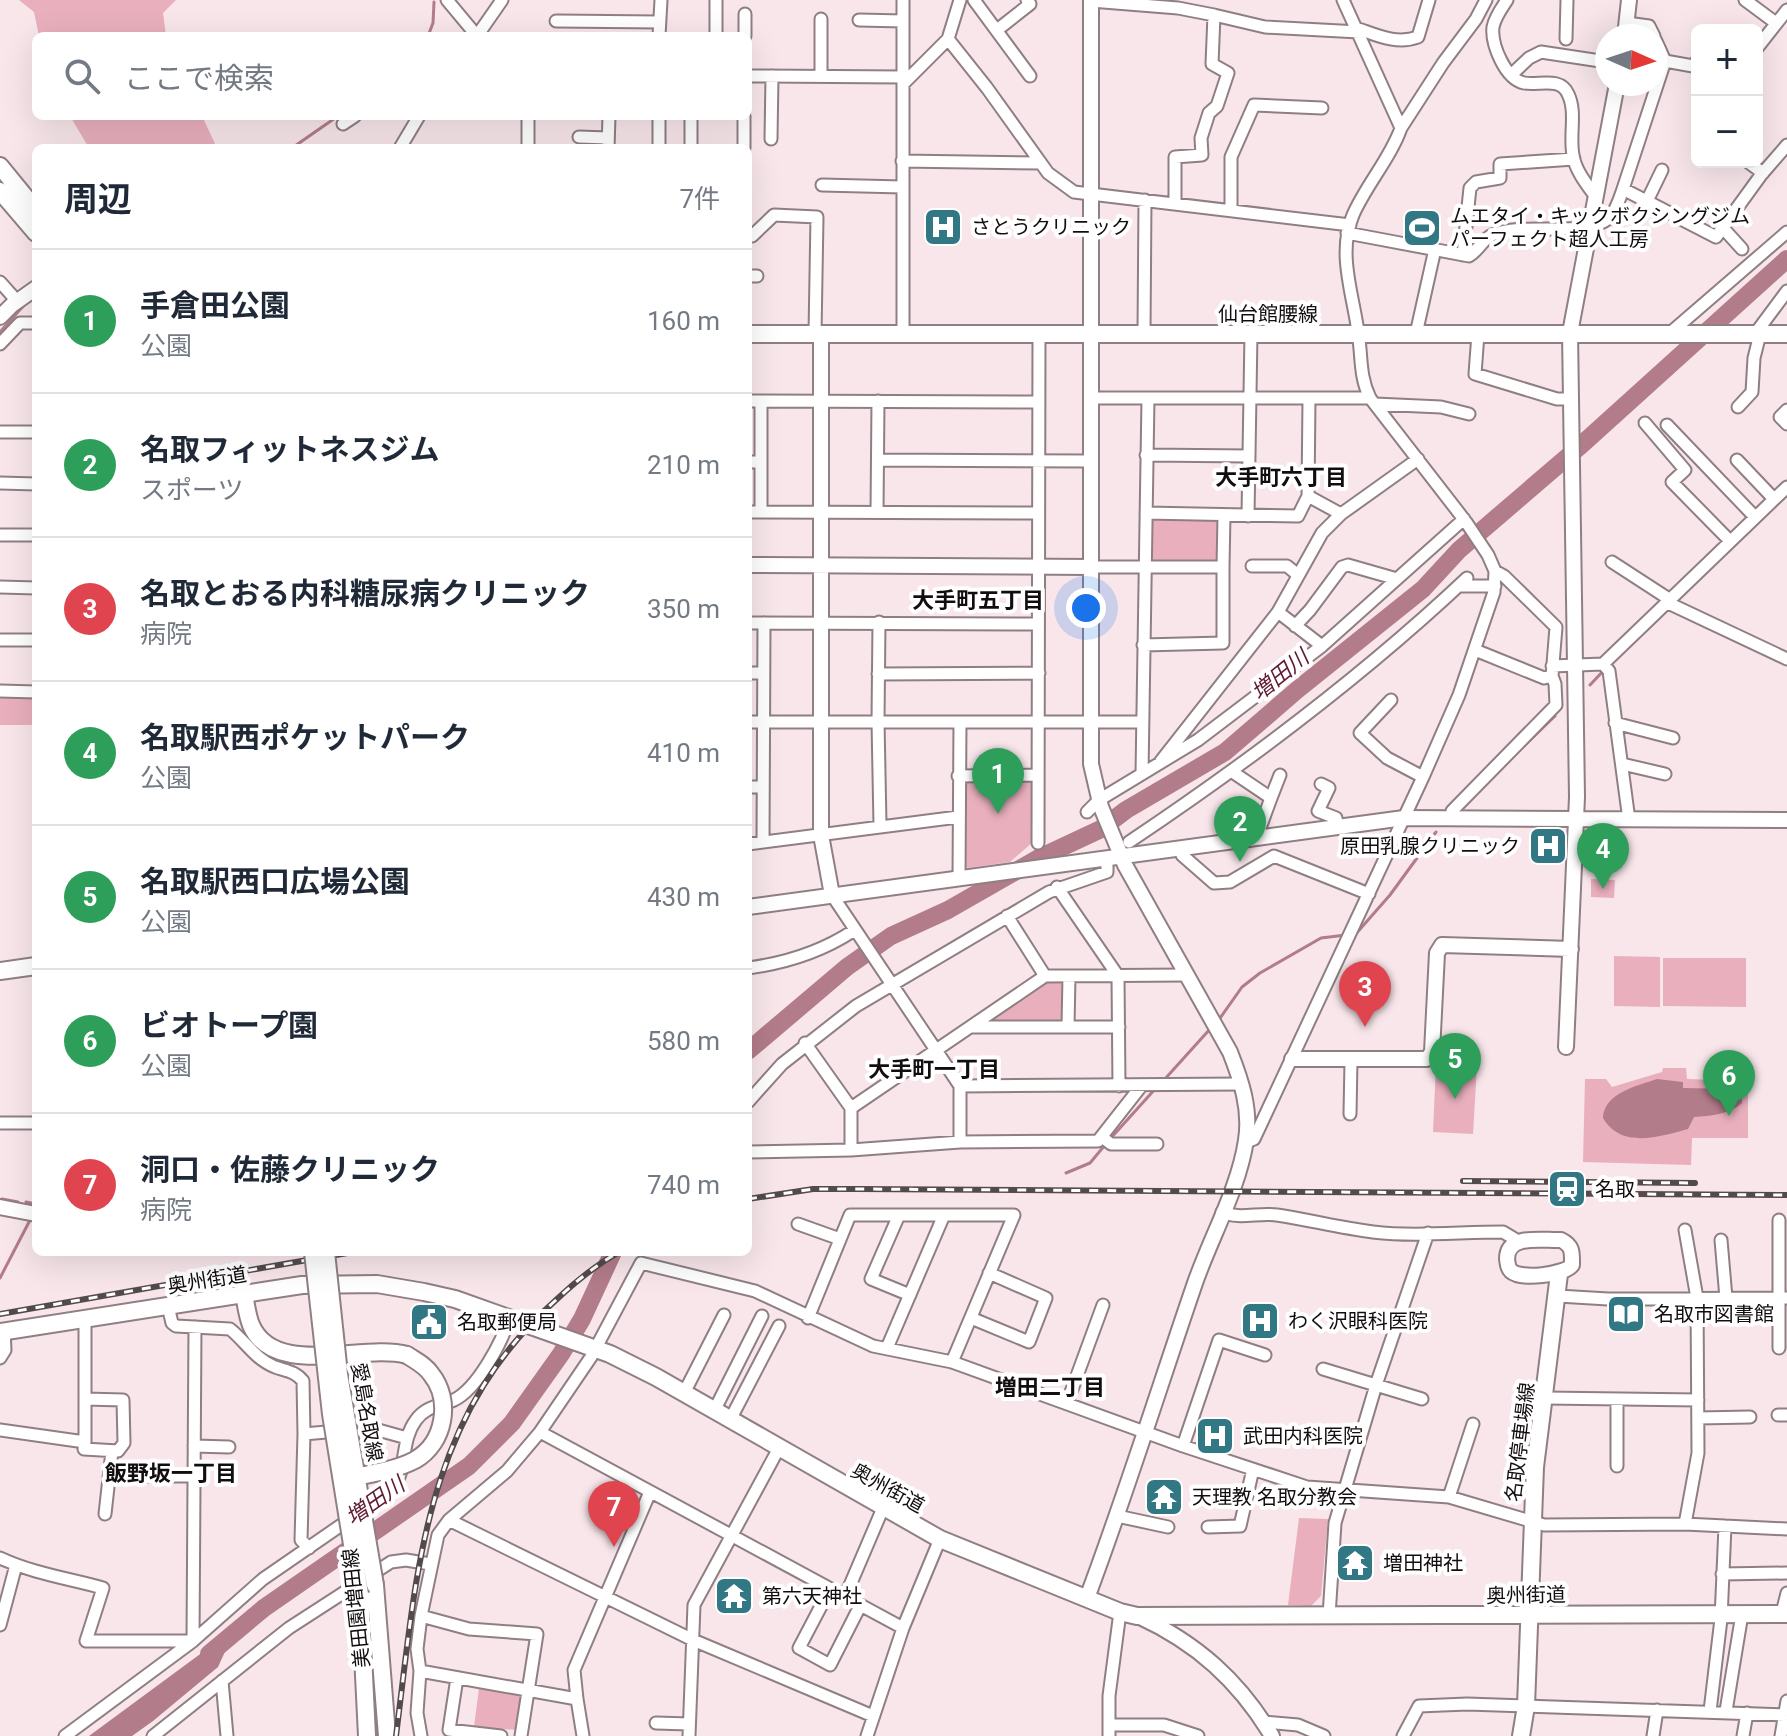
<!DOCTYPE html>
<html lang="ja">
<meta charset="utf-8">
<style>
body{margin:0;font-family:Roboto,"Noto Sans JP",sans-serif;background:#f6f6f7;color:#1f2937}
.controls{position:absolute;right:24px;top:24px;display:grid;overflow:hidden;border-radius:12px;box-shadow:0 8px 32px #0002}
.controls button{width:72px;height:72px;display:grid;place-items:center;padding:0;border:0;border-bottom:2px solid #e0e1e3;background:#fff;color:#1f2937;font:40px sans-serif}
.compass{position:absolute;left:1595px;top:24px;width:72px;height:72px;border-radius:50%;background:#fff;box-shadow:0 8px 32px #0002;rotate:93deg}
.you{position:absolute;left:1086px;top:608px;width:28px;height:28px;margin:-20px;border:6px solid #fff;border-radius:50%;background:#1a73e8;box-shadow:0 0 0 12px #1a73e833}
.badge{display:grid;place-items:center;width:52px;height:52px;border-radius:50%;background:#0b8043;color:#fff;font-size:26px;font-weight:700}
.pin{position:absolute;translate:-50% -66px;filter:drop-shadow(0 2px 4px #0008)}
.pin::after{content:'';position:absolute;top:42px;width:28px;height:24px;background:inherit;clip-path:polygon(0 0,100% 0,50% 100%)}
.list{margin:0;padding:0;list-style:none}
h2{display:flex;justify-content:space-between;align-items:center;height:104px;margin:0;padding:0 32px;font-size:34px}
h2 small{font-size:26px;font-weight:400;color:#747a83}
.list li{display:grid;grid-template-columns:52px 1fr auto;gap:24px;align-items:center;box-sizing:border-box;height:144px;padding:0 32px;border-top:2px solid #e0e1e3}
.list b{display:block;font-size:30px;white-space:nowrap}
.list p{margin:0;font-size:26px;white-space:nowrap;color:#747a83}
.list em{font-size:26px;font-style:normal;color:#747a83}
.icon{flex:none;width:44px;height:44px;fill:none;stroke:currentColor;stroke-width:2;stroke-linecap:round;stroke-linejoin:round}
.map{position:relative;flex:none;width:1787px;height:1736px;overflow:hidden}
.search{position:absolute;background:#fff;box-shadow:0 8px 32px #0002;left:32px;top:32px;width:720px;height:88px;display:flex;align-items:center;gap:20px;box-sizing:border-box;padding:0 28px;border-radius:12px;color:#747a83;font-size:30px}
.panel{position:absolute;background:#fff;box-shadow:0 8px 32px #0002;left:32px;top:144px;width:720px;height:1112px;border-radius:12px}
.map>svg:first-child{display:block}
.green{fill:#e9afbd;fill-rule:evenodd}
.water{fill:#b37c8a}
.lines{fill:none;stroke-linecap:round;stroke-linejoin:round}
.stream{stroke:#b37c8a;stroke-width:3}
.river{stroke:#b37c8a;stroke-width:18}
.minor-casing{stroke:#8f7f83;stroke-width:15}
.tertiary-casing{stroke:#8f7f83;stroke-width:18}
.secondary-casing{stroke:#8f7f83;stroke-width:20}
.minor{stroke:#fff;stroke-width:11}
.tertiary{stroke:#fff;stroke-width:14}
.secondary{stroke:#fff;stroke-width:16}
.rail-casing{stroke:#534a4c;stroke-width:6}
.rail{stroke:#fff;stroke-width:3;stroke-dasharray:9;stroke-linecap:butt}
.secondary-bridge-casing{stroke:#8f7f83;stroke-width:20;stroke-linecap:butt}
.secondary-bridge{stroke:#fff;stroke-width:16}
.labels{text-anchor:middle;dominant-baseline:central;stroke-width:8;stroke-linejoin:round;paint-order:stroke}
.poi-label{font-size:20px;fill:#120d0e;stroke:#fff;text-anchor:start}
.street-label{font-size:20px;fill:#120d0e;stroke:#fff}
.neighbourhood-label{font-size:22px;font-weight:bold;fill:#120d0e;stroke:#fff}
.water-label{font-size:22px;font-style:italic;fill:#601b34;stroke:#fff}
</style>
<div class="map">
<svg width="1787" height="1736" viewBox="0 0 1787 1736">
<rect width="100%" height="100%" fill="#f8e6ea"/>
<path class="green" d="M19,0H176L163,13L166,36H39L34,12Z
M70,116H202L217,148H89Z
M1154,518L1217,519L1220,522L1219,562L1153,563L1148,558L1149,523Z
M0,697H36V725H0Z
M967,779L1029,780L1034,785L1033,842L1010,862L967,868L965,864L962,787Z
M1591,879L1615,880L1614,898L1591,897Z
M1614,956L1660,957V1007L1614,1006Z
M1663,958H1746V1007L1663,1006Z
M1045,980H1062L1066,984L1065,1019L1061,1024H993L991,1018Z
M1436,1064L1477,1066L1473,1134L1433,1132Z
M1663,1068H1686L1687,1079L1748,1081V1138H1692L1691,1165L1583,1162L1585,1079H1606L1612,1087L1662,1072ZM1651,1081L1683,1082V1088L1733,1110L1693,1117L1642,1086Z
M1299,1518L1328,1519L1321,1596L1311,1606L1288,1605Z
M479,1688L523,1694L518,1730L474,1727Z"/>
<path class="water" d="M1657,1079L1683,1082V1088L1736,1089L1742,1092V1103C1730,1114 1711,1116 1694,1117L1688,1129C1659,1137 1621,1149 1603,1118C1604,1093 1637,1086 1657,1079Z
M226,1635L228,1645L218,1667L153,1721L132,1736H89Z"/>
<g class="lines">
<path class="stream" d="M428,36L433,23L434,2
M292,148L338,116
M0,332L26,303
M1590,685L1605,669
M1503,766L1555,716
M1354,936L1390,895L1436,832
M1218,1021L1242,987L1260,973L1321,938L1346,935
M1164,1080L1210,1029
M1110,1139L1156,1088
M1066,1173L1090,1163L1105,1145
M2,1199L18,1202
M26,1202L36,1204
M0,1278L29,1222"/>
<path class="river" d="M748,1051L847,967L891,936L948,910L1037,859L1101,829L1126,810L1225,752L1297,690L1423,589L1459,550L1579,447L1787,259
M209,1654L264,1608L469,1466L512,1423L561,1354L582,1319L613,1252"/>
<g class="minor-casing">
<path id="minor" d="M447,0L477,36
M716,0V36
M903,0V335
M974,0L1030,76
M1343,0L1401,128
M1507,0C1501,9 1495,17 1493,27C1491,44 1505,79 1524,83C1538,86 1560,76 1568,94C1577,112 1569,135 1573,155C1575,170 1587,185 1596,197
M1745,0L1776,23
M1091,1L1178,8L1214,15L1212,64L1228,73L1217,106L1209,113L1201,138L1202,155L1175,157V204
M1214,15L1265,27L1359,32
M821,19V76
M859,20L903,21
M556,21L659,22
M1627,23L1649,26L1654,36
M1356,28C1377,35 1396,45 1418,37L1429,0
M997,30L1030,4L1027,0
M477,36L502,0
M659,36L661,0
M745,36V14
M948,39L960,0
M1566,39L1567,0
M1655,39L1665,61L1693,66L1697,61
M1757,48L1787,10
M1511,75L1529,58L1541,52L1607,62
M748,76L903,77
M903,84L948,39L987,88L1048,173L1074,192L1350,225
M528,116V148
M659,116V148
M691,116V145
M343,124L355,116
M579,137L608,138
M771,139L772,76
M400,148L419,116
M608,148L609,116
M744,148V116
M902,161L1040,163
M1748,162L1763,173
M822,185L902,187
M1623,189L1665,61
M1647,201L1662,170
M1231,210V157L1254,105L1322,108
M1723,228L1742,249
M1347,233L1469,256C1478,251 1483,239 1492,235C1527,221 1584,239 1609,218C1616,211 1620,198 1623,189L1716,237L1761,175L1787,145
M752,236L774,215L817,217L815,334
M1463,255L1470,188L1476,182L1500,178V164L1574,159
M748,276H757
M0,282L17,301
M1144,333L1145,200
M1416,334L1435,249
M1478,334L1475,374L1557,399H1571
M1669,334L1787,232
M1755,334L1787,291
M0,344L20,323H36
M1091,398H1370
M748,401L1039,402
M1375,404L1441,407L1469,414
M1738,407L1752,392L1754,358L1760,334
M1787,410L1780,417L1787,424
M1645,423L1685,470L1672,482L1730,541
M1667,425L1755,517
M0,432H36
M1146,455L1249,456
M878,460L1091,461
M1737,460L1774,499
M748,462H761
M0,483L36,484
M1308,496L1309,398
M748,512L1038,513
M761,512V401
M877,512L878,401
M1146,513L1298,516L1308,496L1341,514L1418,459
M1248,516L1251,333
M0,535H36
M1612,562L1669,599
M1252,566H1287L1298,575
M1091,567H1223L1224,515
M1459,586H1495
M0,587L36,588
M1666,602L1787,659
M1278,612L1322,646
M879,622L878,721L880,825
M748,623L1038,624
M1295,626L1310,610L1342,567L1348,565L1397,579
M0,640H36
M1143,645L1223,643V567
M1475,650L1544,678L1552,676
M1603,664L1609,671L1629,820
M1552,666L1603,664L1787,487
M748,673H763
M878,674L1039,673
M0,691L36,692
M1391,700L1360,733L1387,758L1423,777
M748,722H1143
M1615,723L1673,738
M1161,761L1278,612L1322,533L1341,514
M1622,764L1665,774
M1231,771L1271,798L1256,839
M1142,774L1148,398
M958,776L1038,775
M1321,784L1329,788L1318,811L1336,818L1338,828
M748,787H762
M1271,798L1280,775
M1087,812L1099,800L1198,740L1322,646L1464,519
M1452,819V811L1556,705L1555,684L1552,676L1556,627L1504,576L1495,571
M763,842L764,623
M1129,842C1247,763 1363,676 1467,578
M1038,843L1039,334
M748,844L958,817
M1181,849L1182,855L1214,883L1230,882L1274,856L1369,894
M959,879L960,722
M1057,887L1118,976L1119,1086
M832,895L960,1086L1242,1084
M1007,916L1045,976
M748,968C786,963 821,952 853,931
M972,1027H1119
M1068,1027L1069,976
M805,1043L851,1108V1150
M960,1086V1142
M748,1102L782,1064L856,1006L1049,892L1107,872V858
M851,1108L1045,976L1187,975
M1350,1114L1351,1061
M0,1123H36
M1102,1137L1111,1144H1157
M1246,1142L1254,1139L1423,777L1459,695L1494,592L1495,571L1488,555L1466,522L1370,398C1359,376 1362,355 1358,332C1353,294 1337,253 1353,215C1366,185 1390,159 1401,128L1443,63L1476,19L1486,0
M748,1152L851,1150L960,1142L1098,1141L1142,1085
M1222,1212C1239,1220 1259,1212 1277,1215C1310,1220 1340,1228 1373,1232C1415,1237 1460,1232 1503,1232L1518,1241
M899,1215L871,1279L910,1295
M798,1224L840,1239
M1721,1240L1726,1298
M1558,1296L1608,1299L1787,1298
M168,1306L172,1323L176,1326L230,1329C246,1342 255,1359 275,1367C286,1371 295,1371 303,1381L304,1434L301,1540L309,1548
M808,1318L850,1215H944
M971,1318L1029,1342L1046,1298L989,1273
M887,1348L944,1215H1014L952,1362
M1779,1348V1220
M0,1358L5,1350L4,1331
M1323,1369L1422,1399
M684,1393L724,1315
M1545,1398L1698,1400
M1067,1403L1103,1305
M714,1411L762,1316
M1778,1415H1787
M1698,1418L1750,1417
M730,1420L779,1326
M0,1430L85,1442V1318
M540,1432L903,1628
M304,1434L371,1428L407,1438
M85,1442L84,1449L118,1451L124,1443L123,1400L85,1399
M194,1446L229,1447
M1183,1446L1219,1340L1265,1355
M1617,1466V1400
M126,1476H194
M1449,1497L1473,1424
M105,1514L112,1451
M1117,1516L1168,1527
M449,1520L693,1640L873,1716
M1685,1524L1698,1453L1697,1298L1685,1230
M1208,1527L1240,1526L1253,1469
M0,1558C35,1574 67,1578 103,1588L86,1641H193L195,1327
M1722,1574L1787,1573
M830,1589L799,1648L830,1665L860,1606
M845,1597L883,1508
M1782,1613L1787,1593
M421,1616L469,1629L537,1634L521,1736
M1329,1616L1335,1523L1376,1385L1428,1233
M0,1625L16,1565
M420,1671L577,1699L583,1736
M457,1678L449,1730L501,1736
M222,1681L227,1736
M577,1699L574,1670L650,1492
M1710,1711L1721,1619L1725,1526
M1726,1711L1742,1614
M1264,1722L1298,1725L1324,1736
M656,1723L689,1724
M1109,1725H1164L1198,1736
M65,1736L193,1641L263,1579L392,1490C408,1469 400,1441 416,1420C426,1406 440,1406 454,1400C477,1389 503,1341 509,1318
M153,1736L289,1628L391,1562L406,1560L430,1564
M421,1736L417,1713L420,1671L417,1649L421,1616L438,1535L449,1520L507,1471L540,1432L591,1357L641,1263L755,1291L873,1346L952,1362L1183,1446L1307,1487L1449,1497L1544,1525L1685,1524L1787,1529
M689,1736L694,1605L779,1448
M867,1736L903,1628L940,1539
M1109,1736V1696L1120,1612
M1403,1736L1419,1706L1467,1704L1784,1715
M1653,1736L1657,1710
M1743,1736L1747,1713
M1781,1736L1787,1701"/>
</g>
<g class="tertiary-casing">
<path id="tertiary" d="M1625,36L1629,0
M0,317L12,305L36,288
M821,334V835L832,895
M748,565L1091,567
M748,907L1404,818L1787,820
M1566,1047L1577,797L1570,333L1617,84
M1292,1059H1427L1432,1052L1437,953L1442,945L1571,949
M0,1207L36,1214
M1561,1240C1573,1246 1572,1252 1572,1265C1564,1275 1521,1280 1511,1271C1507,1267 1508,1263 1507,1259C1507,1233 1543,1241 1561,1240Z
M1087,1598C1126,1494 1159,1388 1195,1283C1211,1237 1239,1188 1246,1140C1251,1109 1241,1080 1230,1052L1125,865L1101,807L1091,764V0
M1138,1616C1197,1643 1239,1681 1272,1736"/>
</g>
<g class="secondary-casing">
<path id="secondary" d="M0,166L36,210
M0,191L36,233
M748,334H1787
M0,971L36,966
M244,1294C246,1304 247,1315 251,1325C274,1379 362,1343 407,1355
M0,1332L302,1285L377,1284L424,1292L455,1299L610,1354L656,1377L940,1539L1120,1612L1137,1616L1787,1614
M375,1585L387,1736
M360,1594L367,1736
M1521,1736L1526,1706L1535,1467L1559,1274"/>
</g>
<use href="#minor" class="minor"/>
<use href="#tertiary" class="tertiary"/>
<use href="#secondary" class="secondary"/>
<g class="rail-casing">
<path id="rail" d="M1463,1181L1695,1183
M748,1199L813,1189H857L1787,1195
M0,1314L353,1252
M396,1736C417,1572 423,1418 556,1300C575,1282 596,1265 619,1252"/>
</g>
<use href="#rail" class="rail"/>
<g class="secondary-bridge-casing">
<path id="secondary-bridge" d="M313,1252L331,1414L360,1594
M326,1252L339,1374L375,1585
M349,1478C370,1474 396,1470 415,1460C445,1443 452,1400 431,1374C425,1365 416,1361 407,1355"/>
</g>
<use href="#secondary-bridge" class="secondary-bridge"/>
</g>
<defs>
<g id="hospital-square" transform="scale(2)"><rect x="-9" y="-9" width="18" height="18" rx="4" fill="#317784" stroke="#fff"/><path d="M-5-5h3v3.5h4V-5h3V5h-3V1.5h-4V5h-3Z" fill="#fff"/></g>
<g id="stadium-square" transform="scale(2)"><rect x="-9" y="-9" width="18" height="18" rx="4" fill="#317784" stroke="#fff"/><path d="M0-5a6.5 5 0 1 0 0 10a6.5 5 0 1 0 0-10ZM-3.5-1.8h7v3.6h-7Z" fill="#fff"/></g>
<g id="station-square" transform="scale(2)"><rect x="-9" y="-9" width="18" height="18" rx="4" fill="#317784" stroke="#fff"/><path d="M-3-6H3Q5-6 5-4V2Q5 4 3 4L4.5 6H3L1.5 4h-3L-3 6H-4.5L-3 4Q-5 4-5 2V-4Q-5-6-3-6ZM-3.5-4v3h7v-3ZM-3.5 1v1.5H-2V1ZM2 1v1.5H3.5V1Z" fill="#fff"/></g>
<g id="library-square" transform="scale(2)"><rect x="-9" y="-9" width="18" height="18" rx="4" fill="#317784" stroke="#fff"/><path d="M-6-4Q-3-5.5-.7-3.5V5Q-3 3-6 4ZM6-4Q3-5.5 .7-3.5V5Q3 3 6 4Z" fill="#fff"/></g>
<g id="civic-square" transform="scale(2)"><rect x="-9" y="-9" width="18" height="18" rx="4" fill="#317784" stroke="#fff"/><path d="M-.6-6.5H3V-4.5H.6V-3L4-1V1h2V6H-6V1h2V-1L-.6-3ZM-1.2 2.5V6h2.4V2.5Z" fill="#fff"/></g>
<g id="temple-square" transform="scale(2)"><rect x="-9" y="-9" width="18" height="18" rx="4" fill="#317784" stroke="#fff"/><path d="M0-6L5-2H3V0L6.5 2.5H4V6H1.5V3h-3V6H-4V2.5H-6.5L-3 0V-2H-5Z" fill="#fff"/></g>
</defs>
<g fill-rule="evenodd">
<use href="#hospital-square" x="943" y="227"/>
<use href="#stadium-square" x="1422" y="228"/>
<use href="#hospital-square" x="1548" y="846"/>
<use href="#station-square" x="1567" y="1189"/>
<use href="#library-square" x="1626" y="1314"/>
<use href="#hospital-square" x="1260" y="1321"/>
<use href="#civic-square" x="429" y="1322"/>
<use href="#hospital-square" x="1215" y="1436"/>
<use href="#temple-square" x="1164" y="1497"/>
<use href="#temple-square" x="1355" y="1563"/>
<use href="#temple-square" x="734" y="1596"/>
</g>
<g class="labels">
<g class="poi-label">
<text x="1450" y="216">ムエタイ・キックボクシングジム<tspan x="1450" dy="23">パーフェクト超人工房</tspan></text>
<text x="971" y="227">さとうクリニック</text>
<text x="1520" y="846" text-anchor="end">原田乳腺クリニック</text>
<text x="1595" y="1189">名取</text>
<text x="1654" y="1314">名取市図書館</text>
<text x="1288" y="1321">わく沢眼科医院</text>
<text x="457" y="1322">名取郵便局</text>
<text x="1243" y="1436">武田内科医院</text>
<text x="1192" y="1497">天理教 名取分教会</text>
<text x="1383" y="1563">増田神社</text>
<text x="762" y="1596">第六天神社</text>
</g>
<g class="street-label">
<text x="1268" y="314">仙台館腰線</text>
<text transform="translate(207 1280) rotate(-9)">奥州街道</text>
<text transform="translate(367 1412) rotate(80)">愛島名取線</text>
<text transform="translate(1520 1442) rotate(-83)">名取停車場線</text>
<text transform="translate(888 1488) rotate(29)">奥州街道</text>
<text transform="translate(1526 1595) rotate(-1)">奥州街道</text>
<text transform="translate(356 1608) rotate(-96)">美田園増田線</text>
</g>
<g class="neighbourhood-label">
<text x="1281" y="477">大手町六丁目</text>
<text x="978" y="600">大手町五丁目</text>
<text x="934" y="1069">大手町一丁目</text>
<text x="1050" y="1387">増田二丁目</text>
<text x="171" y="1473">飯野坂一丁目</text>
</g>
<g class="water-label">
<text transform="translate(1280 675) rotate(-39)">増田川</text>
<text transform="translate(375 1501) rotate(-35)">増田川</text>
</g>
</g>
</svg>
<div class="controls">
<button>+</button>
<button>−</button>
</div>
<svg class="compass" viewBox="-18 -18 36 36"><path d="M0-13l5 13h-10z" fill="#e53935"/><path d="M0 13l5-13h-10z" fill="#747a83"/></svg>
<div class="you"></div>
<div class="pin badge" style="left:998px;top:814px;background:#2e9e5b">1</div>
<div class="pin badge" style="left:1240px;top:862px;background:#2e9e5b">2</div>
<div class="pin badge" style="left:1365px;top:1027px;background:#e0444e">3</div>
<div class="pin badge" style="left:1603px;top:889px;background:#2e9e5b">4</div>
<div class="pin badge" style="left:1455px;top:1099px;background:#2e9e5b">5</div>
<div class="pin badge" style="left:1729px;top:1116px;background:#2e9e5b">6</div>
<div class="pin badge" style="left:614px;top:1547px;background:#e0444e">7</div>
<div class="search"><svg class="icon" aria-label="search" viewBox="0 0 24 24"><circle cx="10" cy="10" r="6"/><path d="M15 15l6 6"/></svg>ここで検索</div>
<section class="panel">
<h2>周辺<small>7件</small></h2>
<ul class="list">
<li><span class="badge" style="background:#2e9e5b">1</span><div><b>手倉田公園</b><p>公園</p></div><em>160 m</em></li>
<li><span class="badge" style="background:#2e9e5b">2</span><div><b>名取フィットネスジム</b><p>スポーツ</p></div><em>210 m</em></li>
<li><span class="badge" style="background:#e0444e">3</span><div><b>名取とおる内科糖尿病クリニック</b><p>病院</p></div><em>350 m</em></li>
<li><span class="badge" style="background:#2e9e5b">4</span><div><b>名取駅西ポケットパーク</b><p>公園</p></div><em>410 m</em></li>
<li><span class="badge" style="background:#2e9e5b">5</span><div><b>名取駅西口広場公園</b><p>公園</p></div><em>430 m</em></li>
<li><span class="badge" style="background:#2e9e5b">6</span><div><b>ビオトープ園</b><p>公園</p></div><em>580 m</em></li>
<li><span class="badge" style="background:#e0444e">7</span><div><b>洞口・佐藤クリニック</b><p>病院</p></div><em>740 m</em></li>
</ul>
</section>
</div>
